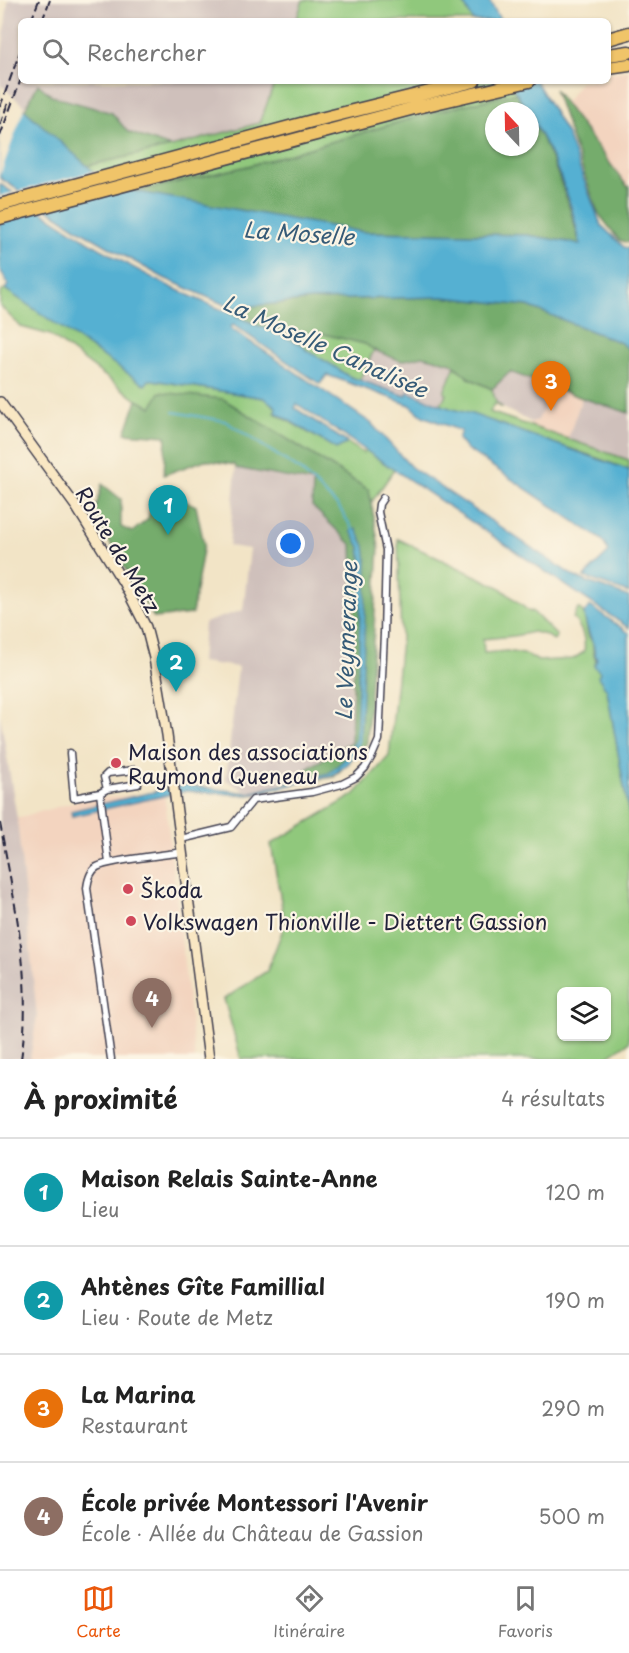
<!DOCTYPE html>
<html lang="fr">
<meta charset="utf-8">
<style>
body{margin:0;font-family:"Playpen Sans",sans-serif;background:#f2f2f2;color:#222}
.controls{position:absolute;right:18px;bottom:18px;display:grid;overflow:hidden;border-radius:9px;box-shadow:0 2px 4px #0004}
.controls button{width:54px;height:54px;display:grid;place-items:center;padding:0;border:0;border-bottom:2px solid #e0e0e0;background:#fff;color:#222;font:30px sans-serif}
.compass{position:absolute;left:485px;top:102px;width:54px;height:54px;border-radius:50%;background:#fff;box-shadow:0 2px 4px #0004;rotate:338deg}
.you{position:absolute;left:291px;top:544px;width:21px;height:21px;margin:-15px;border:4px solid #fff;border-radius:50%;background:#1a73e8;box-shadow:0 0 0 9px #1a73e833}
.badge{display:grid;place-items:center;width:39px;height:39px;border-radius:50%;background:#ea580c;color:#fff;font-size:20px;font-weight:700}
.pin{position:absolute;translate:-50% -50px;filter:drop-shadow(0 2px 3px #0008)}
.pin::after{content:'';position:absolute;top:32px;width:21px;height:18px;background:inherit;clip-path:polygon(0 0,100% 0,50% 100%)}
.list{margin:0;padding:0;list-style:none}
h2{display:flex;justify-content:space-between;align-items:center;height:78px;margin:0;padding:0 24px;font-size:26px}
h2 small{font-size:20px;font-weight:400;color:#767676}
.list li{display:grid;grid-template-columns:39px 1fr auto;gap:18px;align-items:center;box-sizing:border-box;height:108px;padding:0 24px;border-top:2px solid #e0e0e0}
.list b{display:block;font-size:22px;white-space:nowrap}
.list p{margin:0;font-size:20px;white-space:nowrap;color:#767676}
.list em{font-size:20px;font-style:normal;color:#767676}
.icon{flex:none;width:33px;height:33px;fill:none;stroke:currentColor;stroke-width:2;stroke-linecap:round;stroke-linejoin:round}
.map{position:relative;flex:none;width:629px;height:1059px;overflow:hidden}
.search{position:absolute;background:#fff;box-shadow:0 2px 4px #0004;left:18px;right:18px;top:18px;height:66px;display:flex;align-items:center;gap:15px;box-sizing:border-box;padding:0 21px;border-radius:9px;color:#767676;font-size:22px}
.sheet{height:510px;background:#fff}
nav{display:flex;justify-content:space-around;align-items:center;box-sizing:border-box;height:84px;border-top:2px solid #e0e0e0;background:#fff;font-size:16px;color:#767676}
nav a{display:grid;justify-items:center;gap:3px}
nav .on{color:#ea580c}
.map>svg:first-child{display:block}
.built{fill:#f3d4bf}
.industrial{fill:#cfc0bb}
.green{fill:#90c87c;stroke:#59755c;stroke-width:1.5;fill-rule:evenodd}
.forest{fill:#74ac6c;stroke:#4b6754;stroke-width:1.5}
.water{fill:#54b0d2;stroke:#3b6986;stroke-width:1.5}
.pier{fill:#f2e4c6}
.lines{fill:none;stroke-linecap:round;stroke-linejoin:round}
.stream{stroke:#54b0d2;stroke-width:2}
.street-casing{stroke:#413f50;stroke-width:9}
.secondary-casing{stroke:#413f50;stroke-width:12}
.highway-casing{stroke:#413f50;stroke-width:15}
.street{stroke:#fff;stroke-width:6}
.secondary{stroke:#f9e7c3;stroke-width:9}
.highway{stroke:#f0c469;stroke-width:12}
.rail{stroke:#22223b;stroke-width:2;stroke-dasharray:9 4.5;stroke-linecap:butt}
.poi-dot{fill:#d1495b;stroke:#fcf5e5;stroke-width:2}
.labels{text-anchor:middle;dominant-baseline:central;stroke-width:4.5;stroke-linejoin:round;paint-order:stroke}
.street-label{font-size:21px;fill:#22223b;stroke:#fcf5e5}
.poi-label{font-size:21px;fill:#22223b;stroke:#fcf5e5;text-anchor:start}
.water-label{font-size:22px;font-style:italic;fill:#365b77;stroke:#fcf5e5}
</style>
<div class="map">
<svg width="629" height="1059" viewBox="0 0 629 1059">
<rect width="100%" height="100%" fill="#fcf5e5"/>
<filter id="ink" filterUnits="userSpaceOnUse"><feTurbulence type="fractalNoise" baseFrequency=".0167" numOctaves="2"/><feDisplacementMap in="SourceGraphic" scale="12" xChannelSelector="R" yChannelSelector="G"/><feConvolveMatrix kernelMatrix="1 2 1 2 8 2 1 2 1" color-interpolation-filters="sRGB"/></filter>
<filter id="wash" filterUnits="userSpaceOnUse"><feTurbulence type="fractalNoise" baseFrequency=".008" numOctaves="4" result="noise"/><feDisplacementMap in="SourceGraphic" scale="24" xChannelSelector="R" yChannelSelector="G"/><feGaussianBlur stdDeviation="1.35" result="paint"/><feColorMatrix in="noise" values="0 0 0 0 0 0 0 0 0 0 0 0 0 0 0 0 0 1.4 0 .05"/><feComposite in="paint" operator="in"/></filter>
<g filter="url(#wash)">
<rect width="100%" height="100%" fill="#f2e4c6"/>
<path class="built" d="M629,71V186H627L565,103L581,81H608V72Z
M553,388L582,398L568,438L529,426L531,422L538,420Z
M164,792L195,1059H30L37,1016L17,818L83,800Z"/>
<path class="industrial" d="M8,0H303L296,21H21V81H275L260,123L171,147L128,132L112,113L52,96L38,84L24,111L0,88V71Z
M374,350L401,361L423,356L451,363L455,366L444,392L447,394L440,405L409,393L406,396L359,381Z
M510,372L553,388L538,420L531,422L503,408L496,402L492,389Z
M582,398L629,413V460L568,438Z
M236,468L313,482L312,506L352,545L351,743L256,797L226,780L238,667L201,662L204,623L243,610L250,549L229,546Z
M0,714L17,818L37,1016L30,1059H0Z"/>
<path class="green" d="M303,0H462L473,21H296Z
M275,81H509L516,93L434,112L248,166L135,192L111,187L86,166L171,147L260,123Z
M5,289L145,385L149,380H153L264,398L276,407L275,413L336,449L348,443L363,453L365,450L394,470L371,503L369,490L223,399L152,407L137,400L50,335L21,327L0,306V293Z
M232,308L284,333L311,342L315,331L365,344L374,350L359,381C349,377 307,353 303,345L229,312Z
M455,366L469,378L492,389L496,402L503,408L494,404L490,412L626,459L629,460V470L592,456L440,405L447,394L444,392Z
M398,539L499,587L530,612L532,611L557,636L554,640L543,634L533,632L514,636L483,639L484,653L507,651L528,655L538,661L573,659L584,652C586,639 582,628 573,618L578,608L584,613L588,635L593,643V652L607,690L629,815V1042L604,1059H241L224,999L267,971L285,924L271,844L354,795L389,756L401,640ZM562,992H606V1036H562Z"/>
<path class="forest" d="M38,84L52,96L112,113L128,132L171,147L86,166L24,111Z
M554,89L627,186H629V243L619,240L598,213Z
M516,93L527,111H494V147H530V116C554,157 568,199 580,244L527,235L363,232L135,192L248,166L434,112Z
M441,297L528,306L619,342L629,349V413L582,398L510,372L492,389L469,378L451,363L423,356L401,361L374,350L365,344L315,332L311,342L284,333L232,308L311,300Z
M160,392L223,399L369,490L379,547L367,743L334,777L286,784L287,781L351,742L355,627L352,545L312,506L313,482L236,468L235,465L205,460L164,475L166,436L125,433L137,400L152,407Z
M102,484L121,499V527L132,532L148,519L152,502L164,505C179,498 181,498 196,506L204,544L192,614L154,618L94,516Z"/>
<path class="water" d="M462,0H489L501,21H473Z
M509,81H536L567,134L601,225L624,247L629,248V349L619,342L528,306L443,297L311,300L232,308L164,278L119,253L76,228L0,178V88L111,187L363,232L527,235L580,244C572,199 553,155 530,116V111H527Z
M0,184C56,221 112,259 173,288C216,308 260,326 303,345L306,350L332,365L348,376L406,396L408,392L452,409L472,414L629,470V593L584,577L609,552L602,540L465,448L458,439L461,431L423,416L410,405L327,375L320,384L233,325L230,328L371,423L411,467L575,577L629,597V628L297,404L295,408L348,443L336,449L275,412L276,407L264,398L153,380H149L145,385L5,289L8,285L0,269Z
M356,529L365,546L367,563L360,741L349,763L333,775L249,795L186,791L72,816L71,811L184,785L249,793L329,773L345,759L356,739L362,563L360,547L351,531Z
M590,606L629,633V815L607,690L598,677L600,672L594,666L597,659C593,653 595,647 592,641C588,631 585,624 584,613Z"/>
<path class="pier" d="M1,85L25,107L0,175V88Z
M96,171L109,182L0,211V196Z"/>
<g class="lines">
<path class="stream" d="M174,412L225,421L300,470L339,507L355,533"/>
</g>
</g>
<g filter="url(#ink)">
<g class="lines">
<g class="street-casing">
<path id="street" d="M70,753L74,798L100,793L109,863
M100,793L107,789L138,784V773L135,770L108,773L104,777L107,789
M181,839L231,827L253,800L312,792L342,784L356,777L365,768L372,756L379,740L384,634L386,550L378,512L379,504L383,498
M111,1059L87,888C88,880 90,871 97,867C109,860 166,855 183,852"/>
</g>
<g class="secondary-casing">
<path id="secondary" d="M0,402L77,508L123,582L146,627L154,658L167,735L209,1059"/>
</g>
<g class="highway-casing">
<path id="highway" d="M608,39L629,33
M608,55L629,52
M608,68L629,65
M0,205L312,121L474,81
M0,218L418,107L529,81"/>
</g>
<use href="#street" class="street"/>
<use href="#secondary" class="secondary"/>
<use href="#highway" class="highway"/>
<path class="rail" d="M31,21L39,0
M42,21L50,0
M0,107L21,49
M0,125L9,100
M0,136L21,79
M0,823C14,900 33,981 21,1059"/>
</g>
</g>
<g class="poi-dot">
<circle cx="116" cy="763" r="6"/>
<circle cx="128" cy="889" r="6"/>
<circle cx="131" cy="921" r="6"/>
</g>
<g class="labels">
<g class="street-label">
<text transform="translate(119 549) rotate(59)">Route de Metz</text>
</g>
<g class="poi-label">
<text x="128" y="751">Maison des associations<tspan x="128" dy="24">Raymond Queneau</tspan></text>
<text x="140" y="889">Škoda</text>
<text x="143" y="921">Volkswagen Thionville - Diettert Gassion</text>
</g>
<g class="water-label">
<text transform="translate(299 232) rotate(4)">La Moselle</text>
<text transform="translate(326 345) rotate(24)">La Moselle Canalisée</text>
<text transform="translate(345 641) rotate(-88)">Le Veymerange</text>
</g>
</g>
</svg>
<div class="controls">
<button><svg class="icon" aria-label="layers" viewBox="0 0 24 24"><path d="M12 4l9 5-9 5-9-5zM3 14l9 5 9-5"/></svg></button>
</div>
<svg class="compass" viewBox="-18 -18 36 36"><path d="M0-13l5 13h-10z" fill="#e53935"/><path d="M0 13l5-13h-10z" fill="#767676"/></svg>
<div class="you"></div>
<div class="pin badge" style="left:168px;top:535px;background:#0f9aa8">1</div>
<div class="pin badge" style="left:176px;top:692px;background:#0f9aa8">2</div>
<div class="pin badge" style="left:551px;top:411px;background:#e8710a">3</div>
<div class="pin badge" style="left:152px;top:1028px;background:#8d6e63">4</div>
<div class="search"><svg class="icon" aria-label="search" viewBox="0 0 24 24"><circle cx="10" cy="10" r="6"/><path d="M15 15l6 6"/></svg>Rechercher</div>
</div>
<section class="sheet">
<h2>À proximité<small>4 résultats</small></h2>
<ul class="list">
<li><span class="badge" style="background:#0f9aa8">1</span><div><b>Maison Relais Sainte-Anne</b><p>Lieu</p></div><em>120 m</em></li>
<li><span class="badge" style="background:#0f9aa8">2</span><div><b>Ahtènes Gîte Famillial</b><p>Lieu · Route de Metz</p></div><em>190 m</em></li>
<li><span class="badge" style="background:#e8710a">3</span><div><b>La Marina</b><p>Restaurant</p></div><em>290 m</em></li>
<li><span class="badge" style="background:#8d6e63">4</span><div><b>École privée Montessori l'Avenir</b><p>École · Allée du Château de Gassion</p></div><em>500 m</em></li>
</ul>
</section>
<nav>
<a class="on"><svg class="icon" aria-label="map" viewBox="0 0 24 24"><path d="M3 6l6-2 6 2 6-2v14l-6 2-6-2-6 2zM9 4v14M15 6v14"/></svg>Carte</a>
<a><svg class="icon" aria-label="directions" viewBox="0 0 24 24"><path d="M12 3l9 9-9 9-9-9zM9 14v-3h6M13 9l2 2-2 2"/></svg>Itinéraire</a>
<a><svg class="icon" aria-label="saved" viewBox="0 0 24 24"><path d="M7 4h10v16l-5-4-5 4z"/></svg>Favoris</a>
</nav>
